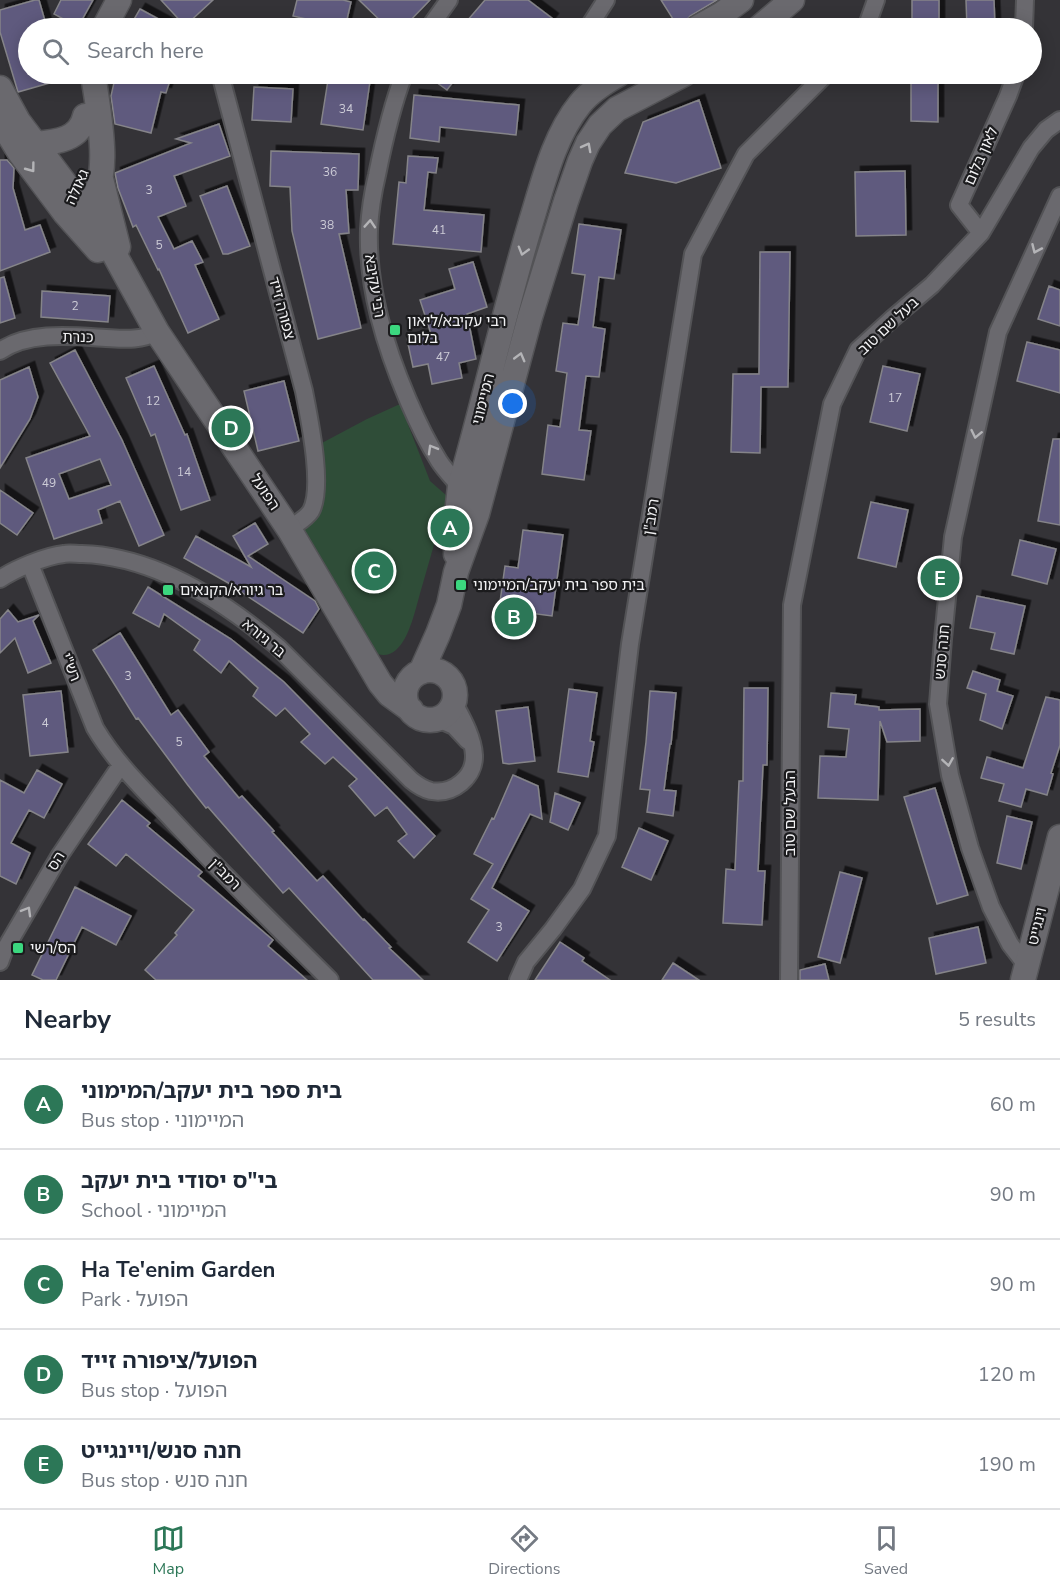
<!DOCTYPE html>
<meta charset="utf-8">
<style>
body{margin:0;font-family:"Nunito Sans","Noto Sans Hebrew",sans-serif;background:#f6f6f7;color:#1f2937}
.you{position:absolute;left:513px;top:404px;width:21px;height:21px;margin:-15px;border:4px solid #fff;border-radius:50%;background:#1a73e8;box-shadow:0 0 0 9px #1a73e833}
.badge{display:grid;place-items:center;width:39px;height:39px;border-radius:50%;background:#2c7757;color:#fff;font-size:20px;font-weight:700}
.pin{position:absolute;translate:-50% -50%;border:3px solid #fff;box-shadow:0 2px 6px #0006}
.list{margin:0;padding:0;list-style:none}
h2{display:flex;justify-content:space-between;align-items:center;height:78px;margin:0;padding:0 24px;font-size:26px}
h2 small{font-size:20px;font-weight:400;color:#747a83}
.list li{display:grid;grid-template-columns:39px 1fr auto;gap:18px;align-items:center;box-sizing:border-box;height:90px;padding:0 24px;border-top:2px solid #e0e1e3}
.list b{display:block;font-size:22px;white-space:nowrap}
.list p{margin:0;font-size:20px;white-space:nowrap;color:#747a83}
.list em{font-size:20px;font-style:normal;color:#747a83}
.icon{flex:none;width:33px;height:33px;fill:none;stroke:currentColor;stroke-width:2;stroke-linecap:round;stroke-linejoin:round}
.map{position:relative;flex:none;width:1060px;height:980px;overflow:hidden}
.search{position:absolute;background:#fff;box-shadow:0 3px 15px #0003;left:18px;right:18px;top:18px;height:66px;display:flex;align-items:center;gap:15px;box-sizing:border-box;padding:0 21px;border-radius:33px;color:#747a83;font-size:22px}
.sheet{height:528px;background:#fff}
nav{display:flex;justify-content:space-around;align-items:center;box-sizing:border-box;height:84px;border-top:2px solid #e0e1e3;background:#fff;font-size:16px;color:#747a83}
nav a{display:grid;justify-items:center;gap:3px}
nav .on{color:#2c7757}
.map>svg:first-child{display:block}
.green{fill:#2f4d38}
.building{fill:#5e5a7e;stroke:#858489;stroke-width:1.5;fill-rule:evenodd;filter:url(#shadow)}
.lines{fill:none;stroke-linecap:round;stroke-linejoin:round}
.street-casing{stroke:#535356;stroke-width:20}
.secondary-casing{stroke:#535356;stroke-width:27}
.street{stroke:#6a696e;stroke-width:16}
.secondary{stroke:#6a696e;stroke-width:24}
.oneway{stroke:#b4b4b7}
.poi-dot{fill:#3bd77f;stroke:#1b1b1d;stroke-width:2}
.labels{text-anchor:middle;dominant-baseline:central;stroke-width:4.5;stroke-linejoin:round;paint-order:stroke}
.number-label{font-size:12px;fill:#cccbd6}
.street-label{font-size:15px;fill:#f1f1f3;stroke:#1b1b1d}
.poi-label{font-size:15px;fill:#f1f1f3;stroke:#1b1b1d;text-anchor:start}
</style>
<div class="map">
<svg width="1060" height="980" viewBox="0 0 1060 980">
<defs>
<filter id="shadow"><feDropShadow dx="5.5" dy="-5.5" stdDeviation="0" flood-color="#0009"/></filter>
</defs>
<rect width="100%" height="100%" fill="#343337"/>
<path class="green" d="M400,404L430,481L447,496C439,528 430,559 421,590C416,607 410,638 396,650C388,657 380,656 371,651L298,532L314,520L320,444L367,419Z"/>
<path class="building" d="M35,0H39L47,28H28V74H70L71,77L18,92L0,32V10Z
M61,0H93L78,27L54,14Z
M161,0H213L185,26Z
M297,0H343L351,2L345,28L293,16Z
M359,0H430L403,28H388Z
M485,0H528L553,19L546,28H461Z
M661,0H717L690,16L684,23L678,27Z
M912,0H939V28H912Z
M966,0H994L995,28H967Z
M140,9L175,28H129Z
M116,74H172L166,93L161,92L151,133L115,124L111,96Z
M329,74H371L363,130L321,124Z
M425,74H459L447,90Z
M911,74H938V122L911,121Z
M254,87L293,89L291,122L252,120Z
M414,95L519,105L516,135L440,127L439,142L410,138Z
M699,100L721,168L676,183L625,173L643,122Z
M219,124L230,156L174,176L186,206L158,217L174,249L192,241L203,262L195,265L219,319L188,333L159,269L158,270L136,225L133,227L118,188L115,173L191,143L176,139Z
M271,151L359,154L358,190H346L349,233L339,234L361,328L318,339L292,231L290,187L270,186Z
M408,156L438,158L436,173L428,172L424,210L484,215L481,252L393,244L399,182L406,183Z
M0,160H7L14,168L13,188L25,230L40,225L50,252L0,271Z
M905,171L906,235L856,236L855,172Z
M227,186L250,246L228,254H223L200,196Z
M579,224L621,230L614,279L599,277L593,327L605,329L599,377L586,376L579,430L591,431L584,480L542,474L548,425L560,427L567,373L556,371L563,323L578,325L585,275L572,273Z
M760,252H790L788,387H761L760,453L731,452L733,374H759Z
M473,262L487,307L467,314L476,359L459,363L462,378L432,384L428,364L413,367L407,339L431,334L420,300L455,289L449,269Z
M4,277L15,318L0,323V278Z
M1049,286L1060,290V326L1038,319Z
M42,291L110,296L108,322L41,317Z
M1027,342L1060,350V393L1017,381Z
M75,350L122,440L164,535L139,546L120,501L98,510L102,523L54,539L26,458L90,436L50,363ZM100,459L111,485L69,499L59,474Z
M154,366L185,435L187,434L210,500L181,510L155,434L151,436L126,378Z
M883,366L920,374L907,431L870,422Z
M29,367L38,397L30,419L0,468V380Z
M284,381L299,441L258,451L244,391Z
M1053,439H1060V525L1038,521Z
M0,490L33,513L17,535L0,523Z
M871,502L908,510L896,567L858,558Z
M255,523L268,544L248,556L315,601L319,609L303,633L238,590L239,589L184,558L196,536L251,567L233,536Z
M523,530L563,535L552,616L499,609L505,566L518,568Z
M1020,540L1056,549L1047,584L1012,575Z
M148,587L231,639L284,682L435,836L414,858L398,841L407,834L387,807L375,816L349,786L357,779L333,757L325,764L301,742L310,734L285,708L276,716L253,696L258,688L229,661L221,673L194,650L200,640L164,614L159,627L133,613Z
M977,596L1025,606L1014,654L991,649L995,633L970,628Z
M8,610L18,622L39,615L33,621L51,663L28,673L15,638L0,653V619Z
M120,633L171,715L178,710L209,752L204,756L239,798L242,796L274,831L272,832L317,881L323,876L363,920L364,919L391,947L389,948L423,980H373L289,888L283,893L208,807L206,808L187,784L138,718L136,719L93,650Z
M973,671L1000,680L997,691L1013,696L1002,729L980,720L986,694L967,688Z
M744,688H768L767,765H763L758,871H765L762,925L723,923L726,869L735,870L739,781H743Z
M569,689L597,693L590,741L594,742L588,777L558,772Z
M61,691L68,752L30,756L23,695Z
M650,691L676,693L671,744H670L664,790L676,791L673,816L647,812L650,790L640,789L646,742Z
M831,693L856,695L855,704L879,707V710L920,709V741L887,742L880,721L878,800L818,798L820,756L846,757L849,729L828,727Z
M1046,697L1060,700V745L1051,773L1053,774L1047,795L1026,789L1021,807L999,801L1004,784L981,778L987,757L1023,768Z
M528,707L535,761L509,764L503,763L496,711Z
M37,770L62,784L44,818L29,810L11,843L30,853L16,884L0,876V780L24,793Z
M513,775L538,786L542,819L530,814L492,888L529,911L497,961L468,942L489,910L471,899L493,864L474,854L492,818L494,819Z
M935,788L968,895L937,904L904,797Z
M555,793L580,803L568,830L550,822Z
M122,800L150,823L147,826L202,872L198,876L273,940L268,946L307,980H156L145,970L177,935L175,933L194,910L126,854L116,866L88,844Z
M1007,816L1032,822L1021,869L997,863Z
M639,828L668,841L651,880L622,867Z
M840,872L862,878L840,963L818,957Z
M75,887L131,916L116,945L82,927L56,980H43L32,975Z
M978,927L986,963L936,974L929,938Z
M560,942L584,958L582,961L610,980H535Z
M673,963L699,980H662Z
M825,964L829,980H800V970Z"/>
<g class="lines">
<g class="street-casing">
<path id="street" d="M429,28L449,0
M588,28L606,0
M866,28L876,0
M1024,28L1025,0
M404,74C392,106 384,140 377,175C373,192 370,210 369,229C367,288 385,346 408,400C417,421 427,442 439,461C446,472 457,482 465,493
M222,81L304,391C309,418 324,487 311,511C306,519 297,523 289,529
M981,233L959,205L1008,96L1016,74
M0,351C29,331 73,336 106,338C124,339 140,341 157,332
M30,564L95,728C114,760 140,786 166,813C218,870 275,925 330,980
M0,579C15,569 45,556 64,554C69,553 76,554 82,554C155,556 224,601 278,647L411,780C417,785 423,789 431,791C453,795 475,777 474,755C473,737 462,718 454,703
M438,719L454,726L468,741
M0,962L4,951L60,855L121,765
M1027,966L1010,944L991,907L970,848L950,775L938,704L943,639L953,537L998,332L1060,196
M518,980L526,962L553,929L582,889L607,836L630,644L693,254L746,154L826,74
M789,980L792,605L832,404L858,350L893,318L932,285L981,233L1031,148L1046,130L1060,120"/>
</g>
<g class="secondary-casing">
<path id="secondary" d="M104,28L119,0
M697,28L722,14L741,0
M759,28L792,0
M0,88L18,121L94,222L112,250L157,332L289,529L380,683L389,694L411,710
M0,120L20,153L65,213L98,250
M35,144C56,142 80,140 85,116
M101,179L118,247
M71,212C74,211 81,210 84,208C116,188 97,105 93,74
M456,554L457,514L460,486C485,398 505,309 531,222C543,183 554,136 580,104C590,91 605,82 619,74
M405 695a25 25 0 1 1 50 0a25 25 0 1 1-50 0Z
M421,672L438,634L449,605L456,572L477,514L530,317L566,201L580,161L588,143L600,125L617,109L684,74
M1023,980L1060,837"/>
</g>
<use href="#street" class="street"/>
<use href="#secondary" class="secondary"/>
</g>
<defs><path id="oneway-chevron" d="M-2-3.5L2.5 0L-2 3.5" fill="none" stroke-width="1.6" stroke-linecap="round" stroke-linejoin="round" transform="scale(1.5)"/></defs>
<g class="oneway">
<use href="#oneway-chevron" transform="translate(587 147) rotate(-62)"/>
<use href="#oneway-chevron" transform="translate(31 168) rotate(53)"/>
<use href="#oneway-chevron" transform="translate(370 224) rotate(-86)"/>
<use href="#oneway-chevron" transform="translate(1036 249) rotate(114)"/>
<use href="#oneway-chevron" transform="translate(523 251) rotate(106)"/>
<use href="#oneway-chevron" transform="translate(520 357) rotate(-75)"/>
<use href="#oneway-chevron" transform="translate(976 434) rotate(102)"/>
<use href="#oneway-chevron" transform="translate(432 449) rotate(-120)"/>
<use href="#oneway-chevron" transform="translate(948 762) rotate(81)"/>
<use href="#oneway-chevron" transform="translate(27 911) rotate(-60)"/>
</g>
<g class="poi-dot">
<rect x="389" y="324" width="12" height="12" rx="3"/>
<rect x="455" y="579" width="12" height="12" rx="3"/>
<rect x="162" y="584" width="12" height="12" rx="3"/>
<rect x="12" y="942" width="12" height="12" rx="3"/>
</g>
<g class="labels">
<g class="number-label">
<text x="346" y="109">34</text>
<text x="330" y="172">36</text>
<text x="149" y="190">3</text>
<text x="327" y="225">38</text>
<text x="439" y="230">41</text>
<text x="159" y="245">5</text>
<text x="75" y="306">2</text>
<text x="443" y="357">47</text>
<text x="895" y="398">17</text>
<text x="153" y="401">12</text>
<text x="184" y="472">14</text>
<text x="49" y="483">49</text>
<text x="128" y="676">3</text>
<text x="45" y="723">4</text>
<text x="179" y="742">5</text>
<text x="499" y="927">3</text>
</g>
<g class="street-label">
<text transform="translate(981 156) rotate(-66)">לאון בלום</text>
<text transform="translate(77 187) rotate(-66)">גאולה</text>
<text transform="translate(375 286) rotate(81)">רבי עקיבא</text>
<text transform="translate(282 308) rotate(75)">צפורה זייד</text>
<text transform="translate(888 326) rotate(-43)">בעל שם טוב</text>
<text transform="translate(78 337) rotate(1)">כנרת</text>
<text transform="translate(483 399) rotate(-76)">המיימוני</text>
<text transform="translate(265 492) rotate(56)">הפועל</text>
<text transform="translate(651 517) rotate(-81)">רמב"ן</text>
<text transform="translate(264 638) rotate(40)">בר גיורא</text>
<text transform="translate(942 652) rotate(-85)">חנה סנש</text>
<text transform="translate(71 667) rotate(68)">רש"י</text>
<text transform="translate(790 813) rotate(-90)">הבעל שם טוב</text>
<text transform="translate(56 861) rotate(-58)">הס</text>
<text transform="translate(225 874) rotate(45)">רמב"ן</text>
<text transform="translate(1037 926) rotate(-76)">וינגייט</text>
</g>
<g class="poi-label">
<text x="407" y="321">רבי עקיבא/ליאון<tspan x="407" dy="17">בלום</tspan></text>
<text x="473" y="585">בית ספר בית יעקב/המיימוני</text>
<text x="180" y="590">בר גיורא/הקנאים</text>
<text x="30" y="948">הס/רשי</text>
</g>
</g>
</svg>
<div class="you"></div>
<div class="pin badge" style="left:450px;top:528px">A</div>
<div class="pin badge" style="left:514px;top:617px">B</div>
<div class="pin badge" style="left:374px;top:571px">C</div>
<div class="pin badge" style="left:231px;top:428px">D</div>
<div class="pin badge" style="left:940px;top:578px">E</div>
<div class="search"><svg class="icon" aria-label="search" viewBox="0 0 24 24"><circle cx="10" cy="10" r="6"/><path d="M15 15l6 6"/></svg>Search here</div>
</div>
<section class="sheet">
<h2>Nearby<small>5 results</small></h2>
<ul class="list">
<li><span class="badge">A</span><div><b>בית ספר בית יעקב/המימוני</b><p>Bus stop · המיימוני</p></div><em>60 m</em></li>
<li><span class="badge">B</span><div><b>בי&quot;ס יסודי בית יעקב</b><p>School · המיימוני</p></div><em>90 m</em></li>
<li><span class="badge">C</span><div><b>Ha Te'enim Garden</b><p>Park · הפועל</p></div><em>90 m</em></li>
<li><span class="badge">D</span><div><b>הפועל/ציפורה זייד</b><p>Bus stop · הפועל</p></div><em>120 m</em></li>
<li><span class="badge">E</span><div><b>חנה סנש/ויינגייט</b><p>Bus stop · חנה סנש</p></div><em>190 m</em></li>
</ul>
</section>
<nav>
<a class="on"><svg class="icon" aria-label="map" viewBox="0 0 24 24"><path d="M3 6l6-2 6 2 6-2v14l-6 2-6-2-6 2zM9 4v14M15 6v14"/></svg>Map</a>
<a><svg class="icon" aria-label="directions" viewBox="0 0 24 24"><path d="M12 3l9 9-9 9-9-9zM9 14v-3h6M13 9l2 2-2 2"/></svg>Directions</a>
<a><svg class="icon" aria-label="saved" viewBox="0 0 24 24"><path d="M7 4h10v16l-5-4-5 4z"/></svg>Saved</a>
</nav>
